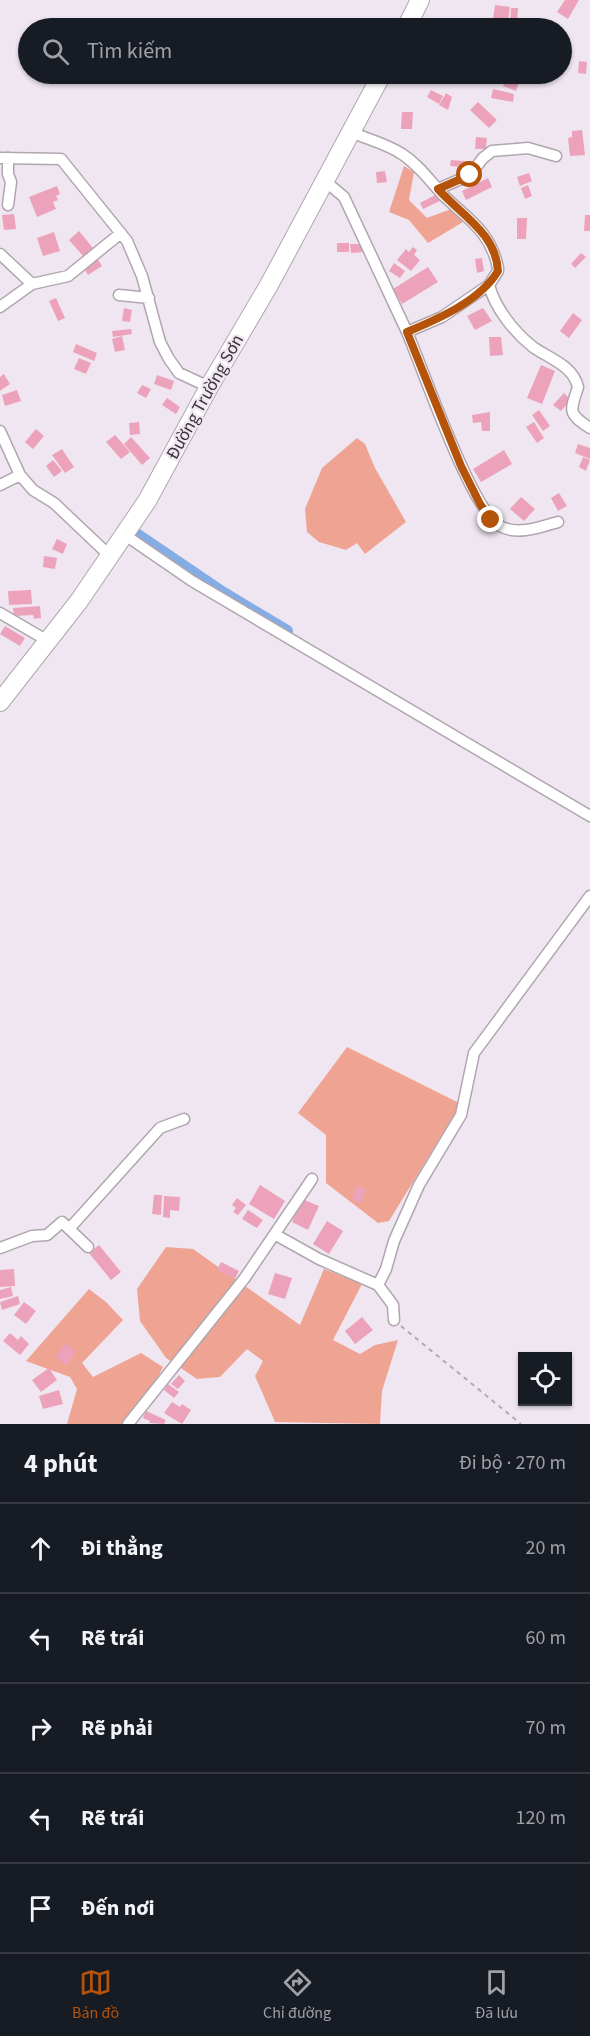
<!DOCTYPE html>
<html lang="vi">
<meta charset="utf-8">
<style>
body{margin:0;font-family:"Source Sans 3",sans-serif;background:#242831;color:#f1f3f6}
.controls{position:absolute;right:18px;bottom:18px;display:grid;overflow:hidden;border-radius:0px;box-shadow:0 2px 4px #0004}
.controls button{width:54px;height:54px;display:grid;place-items:center;padding:0;border:0;border-bottom:2px solid #363941;background:#171b24;color:#f1f3f6;font:30px sans-serif}
.stop{position:absolute;width:18px;height:18px;margin:-14px;border:4px solid #b45309;border-radius:50%;background:#fff}
.stop.end{background:#b45309;border-color:#fff;box-shadow:0 2px 6px #0008}
.list{margin:0;padding:0;list-style:none}
h2{display:flex;justify-content:space-between;align-items:center;height:78px;margin:0;padding:0 24px;font-size:26px}
h2 small{font-size:20px;font-weight:400;color:#9ea1a6}
.list li{display:grid;grid-template-columns:39px 1fr auto;gap:18px;align-items:center;box-sizing:border-box;height:90px;padding:0 24px;border-top:2px solid #363941}
.list b{display:block;font-size:22px;white-space:nowrap}
.list em{font-size:20px;font-style:normal;color:#9ea1a6}
.icon{flex:none;width:33px;height:33px;fill:none;stroke:currentColor;stroke-width:2;stroke-linecap:round;stroke-linejoin:round}
.map{position:relative;flex:none;width:590px;height:1424px;overflow:hidden}
.search{position:absolute;background:#171b24;box-shadow:0 2px 4px #0004;left:18px;right:18px;top:18px;height:66px;display:flex;align-items:center;gap:15px;box-sizing:border-box;padding:0 21px;border-radius:33px;color:#9ea1a6;font-size:22px}
.sheet{height:528px;background:#171b24}
nav{display:flex;justify-content:space-around;align-items:center;box-sizing:border-box;height:84px;border-top:2px solid #363941;background:#171b24;font-size:16px;color:#9ea1a6}
nav a{display:grid;justify-items:center;gap:3px}
nav .on{color:#b45309}
.map>svg:first-child{display:block}
.forest{fill:#efa493}
.lines{fill:none;stroke-linecap:round;stroke-linejoin:round}
.canal{stroke:#83ade4;stroke-width:12}
.building{fill:#eca2ba}
.street-casing{stroke:#b0a6b0;stroke-width:13}
.highway-casing{stroke:#b0a6b0;stroke-width:20}
.path{stroke:#b1a9b1;stroke-width:2;stroke-dasharray:4.5 4.5;stroke-linecap:butt}
.street{stroke:#fff;stroke-width:10}
.highway{stroke:#fff;stroke-width:18}
.route{stroke:#b45309;stroke-width:8}
.labels{text-anchor:middle;dominant-baseline:central;stroke-width:4.5;stroke-linejoin:round;paint-order:stroke}
.street-label{font-size:18px;fill:#373337;stroke:#f0e6f1}
</style>
<div class="map">
<svg width="590" height="1424" viewBox="0 0 590 1424">
<rect width="100%" height="100%" fill="#f0e6f1"/>
<path class="forest" d="M404,166L414,172L409,200L427,218L451,209L463,222L428,243L409,220L389,212Z
M357,438L365,444L375,468L406,522L365,554L357,543L346,550L319,542L307,532L305,509L322,468Z
M347,1047L461,1104L389,1221L378,1223L326,1183V1135L298,1113Z
M166,1247L193,1249L300,1325L324,1269L362,1284L333,1340L360,1354L375,1345L398,1340L382,1391L380,1424L275,1422L255,1376L263,1361L247,1349L220,1377L197,1379L166,1358L140,1321L137,1289Z
M89,1289L106,1302L123,1320L82,1363L93,1377L141,1353L163,1367L133,1424H67L77,1389L70,1377L26,1361Z"/>
<g class="lines">
<path class="canal" d="M129,529L222,592L287,631"/>
</g>
<path class="building" d="M565,0H579L568,19L557,12Z
M495,5L510,7L507,27L492,26Z
M511,8H518L517,24H510Z
M579,61L587,62L586,74L578,73Z
M507,77L519,82L516,91L503,86Z
M493,89L514,94L513,102L491,98Z
M431,90L443,96L439,104L427,97Z
M446,93L452,97L448,110L439,105Z
M478,102L497,120L489,128L470,110Z
M402,112H413L412,129H401Z
M582,130L585,155L570,156L568,138L572,137V131Z
M476,137L487,138L486,149H475Z
M451,160L476,162L475,168L450,166Z
M385,171L387,182L377,183L376,172Z
M529,173L532,181L520,186L517,177Z
M488,178L492,187L466,200L462,191Z
M528,185L532,196L525,199L521,188Z
M57,186L60,194L56,196L58,200L53,202L56,209L37,217L29,197Z
M437,194L440,201L423,209L420,203Z
M14,214L16,229L4,230L2,215Z
M585,215H590V231H584Z
M517,218H527L526,239H517Z
M79,231L93,248L83,256L69,240Z
M54,232L60,251L43,256L37,238Z
M337,243H349V252H337Z
M350,244H363V252L351,253Z
M413,247L417,250L414,255L420,260L411,271L397,260L406,249L409,252Z
M581,253L586,257L575,268L571,264Z
M97,258L102,266L88,275L83,267Z
M482,258L484,271L477,273L475,259Z
M394,263L405,271L400,278L389,271Z
M428,267L438,282L402,304L393,289Z
M56,298L65,318L58,321L49,301Z
M124,308L132,310L130,322L122,321Z
M483,308L492,321L475,330L467,316Z
M573,313L582,320L569,338L560,331Z
M131,329L132,334L113,337L112,331Z
M122,336L125,350L115,352L112,339Z
M489,337H501L503,355L490,356Z
M76,344L97,353L94,361L73,352Z
M79,358L91,363L86,374L74,369Z
M541,365L555,371L542,404L527,398Z
M4,374L10,384L0,391V377Z
M157,375L174,381L171,390L154,384Z
M142,385L151,389L146,398L137,393Z
M17,390L21,401L5,406L2,395Z
M564,393L571,400L561,411L553,405Z
M167,398L180,407L176,414L162,405Z
M539,410L550,426L543,431L532,415Z
M490,412V431H482L481,422L473,423L472,415Z
M139,422L140,434L130,435L129,423Z
M534,422L544,438L537,443L526,427Z
M36,429L44,436L33,449L25,442Z
M115,435L130,452L121,459L106,442Z
M131,437L150,458L142,465L124,444Z
M578,444L590,448V459L575,453Z
M62,449L74,467L65,473L52,455Z
M504,450L512,464L481,482L473,469Z
M583,457L590,460L586,471L579,467Z
M53,460L62,471L54,477L46,466Z
M559,493L567,506L558,511L551,498Z
M521,497L535,509L524,521L510,509Z
M57,539L67,544L63,554L52,549Z
M44,556L57,558L55,569L43,567Z
M31,590L32,604L9,605L8,591Z
M40,606L41,618L34,619L33,615L14,616L13,608Z
M5,626L25,638L20,646L0,634Z
M260,1185L285,1201L274,1219L249,1204Z
M356,1186L366,1189L362,1203L352,1200Z
M154,1195H162L161,1215L152,1214Z
M164,1196L180,1197L179,1211L170,1210V1218L163,1217Z
M237,1198L246,1205L238,1215L233,1212L236,1208L232,1205Z
M302,1199L319,1206L308,1230L292,1222Z
M248,1210L263,1220L257,1228L242,1219Z
M327,1221L343,1231L329,1254L313,1244Z
M99,1245L121,1272L111,1280L89,1253Z
M221,1262L239,1271L235,1279L217,1270Z
M14,1269L15,1286L0,1287V1270Z
M275,1273L292,1278L285,1299L268,1294Z
M11,1287L13,1296L0,1299V1290Z
M18,1296L20,1304L2,1310L0,1302Z
M24,1302L36,1311L26,1324L14,1315Z
M362,1317L373,1330L355,1344L345,1331Z
M10,1333L18,1340L21,1336L29,1344L20,1355L3,1341Z
M66,1343L76,1352L66,1365L55,1357Z
M49,1368L57,1380L41,1392L32,1380Z
M179,1375L185,1381L178,1389L171,1384Z
M168,1384L179,1392L174,1398L164,1390Z
M59,1390L63,1404L43,1409L39,1396Z
M172,1402L180,1407L182,1404L191,1410L182,1424L164,1413Z
M146,1411L166,1420L164,1424L149,1423L150,1421L143,1418Z"/>
<g class="lines">
<g class="street-casing">
<path id="street" d="M351,132C367,139 387,144 402,154C419,165 430,181 444,196C468,219 491,232 498,268V271L489,285
M0,158L61,159L127,241L142,276L160,342L169,359L179,373L209,387
M325,181L344,197L407,332L442,317L489,285C495,308 514,332 533,347C548,358 573,365 578,387C571,410 566,413 590,428
M438,189L470,175L483,158L492,151L528,148L556,156
M8,205L11,182L8,174V158
M0,254L32,284L0,307
M32,284L68,276L121,233
M119,295L149,298
M407,332C423,369 471,510 500,526C517,536 541,527 558,522
M0,431L20,475L33,490L54,503L111,557
M0,485L20,475
M125,535L192,581L590,816
M0,613L48,641
M69,1229L160,1128L184,1119
M276,1235L319,1259L378,1285L393,1305L394,1320
M0,1248L32,1236L47,1235L62,1222L88,1247
M378,1285L386,1269L394,1241L419,1185L461,1115L474,1053L590,896
M128,1424L244,1279L312,1179"/>
</g>
<g class="highway-casing">
<path id="highway" d="M406,28L420,0
M0,702L79,601L147,501L209,387L269,285L382,74"/>
</g>
<path class="path" d="M401,1326L521,1424"/>
<use href="#street" class="street"/>
<use href="#highway" class="highway"/>
</g>
<g class="lines">
<path class="route" d="M470,175L438,189C461,215 496,233 498,271C480,301 438,319 407,332L461,466L480,504L491,520"/>
</g>
<g class="labels">
<g class="street-label">
<text transform="translate(205 397) rotate(-61)">Đường Trường Sơn</text>
</g>
</g>
</svg>
<div class="controls">
<button><svg class="icon" aria-label="locate" viewBox="0 0 24 24"><circle cx="12" cy="12" r="6"/><path d="M12 2v4M12 18v4M2 12h4M18 12h4"/></svg></button>
</div>
<div class="stop" style="left:470px;top:175px"></div>
<div class="stop end" style="left:491px;top:520px"></div>
<div class="search"><svg class="icon" aria-label="search" viewBox="0 0 24 24"><circle cx="10" cy="10" r="6"/><path d="M15 15l6 6"/></svg>Tìm kiếm</div>
</div>
<section class="sheet">
<h2>4 phút<small>Đi bộ · 270 m</small></h2>
<ul class="list">
<li><svg class="icon" aria-label="ahead" viewBox="0 0 24 24"><path d="M12 20V5M6 11l6-6 6 6"/></svg><div><b>Đi thẳng</b></div><em>20 m</em></li>
<li><svg class="icon" aria-label="left" viewBox="0 0 24 24"><path d="M17 20v-9H6M10 6l-5 5 5 5"/></svg><div><b>Rẽ trái</b></div><em>60 m</em></li>
<li><svg class="icon" aria-label="right" viewBox="0 0 24 24"><path d="M7 20v-9h11M14 6l5 5-5 5"/></svg><div><b>Rẽ phải</b></div><em>70 m</em></li>
<li><svg class="icon" aria-label="left" viewBox="0 0 24 24"><path d="M17 20v-9H6M10 6l-5 5 5 5"/></svg><div><b>Rẽ trái</b></div><em>120 m</em></li>
<li><svg class="icon" aria-label="arrive" viewBox="0 0 24 24"><path d="M6 21V4h12l-3 4 3 4H6"/></svg><div><b>Đến nơi</b></div></li>
</ul>
</section>
<nav>
<a class="on"><svg class="icon" aria-label="map" viewBox="0 0 24 24"><path d="M3 6l6-2 6 2 6-2v14l-6 2-6-2-6 2zM9 4v14M15 6v14"/></svg>Bản đồ</a>
<a><svg class="icon" aria-label="directions" viewBox="0 0 24 24"><path d="M12 3l9 9-9 9-9-9zM9 14v-3h6M13 9l2 2-2 2"/></svg>Chỉ đường</a>
<a><svg class="icon" aria-label="saved" viewBox="0 0 24 24"><path d="M7 4h10v16l-5-4-5 4z"/></svg>Đã lưu</a>
</nav>
